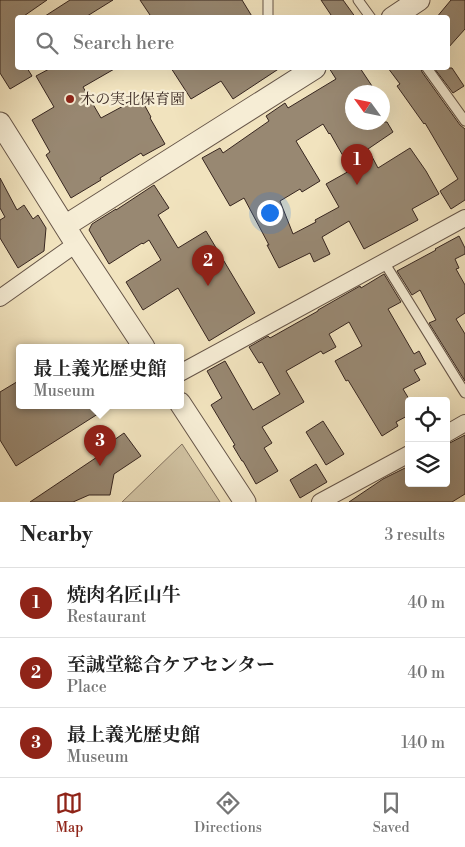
<!DOCTYPE html>
<meta charset="utf-8">
<style>
body{margin:0;font-family:"Libre Bodoni","Noto Serif JP",serif;background:#f2f2f2;color:#222}
.controls{position:absolute;right:15px;bottom:15px;display:grid;overflow:hidden;border-radius:5px;box-shadow:0 5px 20px #0002}
.controls button{width:45px;height:45px;display:grid;place-items:center;padding:0;border:0;border-bottom:1px solid #e0e0e0;background:#fff;color:#222;font:25px sans-serif}
.compass{position:absolute;left:345px;top:85px;width:45px;height:45px;border-radius:50%;background:#fff;box-shadow:0 5px 20px #0002;rotate:303deg}
.you{position:absolute;left:269px;top:212px;width:18px;height:18px;margin:-12px;border:4px solid #fff;border-radius:50%;background:#1a73e8;box-shadow:0 0 0 8px #1a73e833}
.badge{display:grid;place-items:center;width:32px;height:32px;border-radius:50%;background:#8f2418;color:#fff;font-size:16px;font-weight:700}
.pin{position:absolute;translate:-50% -41px;filter:drop-shadow(0 1px 2px #0008)}
.pin::after{content:'';position:absolute;top:26px;width:18px;height:15px;background:inherit;clip-path:polygon(0 0,100% 0,50% 100%)}
.popup{position:absolute;left:16px;top:344px;width:168px;height:65px;box-sizing:border-box;display:grid;place-content:center;border-radius:5px;background:#fff;filter:drop-shadow(0 1px 4px #0005);font-size:16px;white-space:nowrap;color:#767676}
.popup b{font-size:19px;color:#222}
.popup::after{content:'';position:absolute;left:50%;top:100%;margin-left:-10px;border:10px solid transparent;border-top-color:#fff}
.list{margin:0;padding:0;list-style:none}
h2{display:flex;justify-content:space-between;align-items:center;height:65px;margin:0;padding:0 20px;font-size:21px}
h2 small{font-size:16px;font-weight:400;color:#767676}
.list li{display:grid;grid-template-columns:32px 1fr auto;gap:15px;align-items:center;box-sizing:border-box;height:70px;padding:0 20px;border-top:1px solid #e0e0e0}
.list b{display:block;font-size:19px;white-space:nowrap}
.list p{margin:0;font-size:16px;white-space:nowrap;color:#767676}
.list em{font-size:16px;font-style:normal;color:#767676}
.icon{flex:none;width:28px;height:28px;fill:none;stroke:currentColor;stroke-width:2;stroke-linecap:round;stroke-linejoin:round}
.map{position:relative;flex:none;width:465px;height:502px;overflow:hidden}
.search{position:absolute;background:#fff;box-shadow:0 5px 20px #0002;left:15px;right:15px;top:15px;height:55px;display:flex;align-items:center;gap:12px;box-sizing:border-box;padding:0 18px;border-radius:5px;color:#767676;font-size:19px}
.sheet{height:275px;background:#fff}
nav{display:flex;justify-content:space-around;align-items:center;box-sizing:border-box;height:70px;border-top:1px solid #e0e0e0;background:#fff;font-size:14px;color:#767676}
nav a{display:grid;justify-items:center;gap:2px}
nav .on{color:#8f2418}
.map>svg:first-child{display:block}
.green{fill:#d1c3a3;stroke:#847462}
.building{fill:#988872;stroke:#372620;fill-rule:evenodd}
.lines{fill:none;stroke-linecap:round;stroke-linejoin:round}
.service-casing{stroke:#665548;stroke-width:11}
.minor-casing{stroke:#665548;stroke-width:18}
.tertiary-casing{stroke:#665548;stroke-width:23}
.service{stroke:#f6edd5;stroke-width:9}
.minor{stroke:#f6edd5;stroke-width:16}
.tertiary{stroke:#f6edd5;stroke-width:21}
.poi-dot{fill:#8f2418;stroke:#f6edd5;stroke-width:2}
.labels{text-anchor:middle;dominant-baseline:central;stroke-width:4.5;stroke-linejoin:round;paint-order:stroke}
.poi-label{font-size:15px;fill:#372620;stroke:#f6edd5;text-anchor:start}
</style>
<div class="map">
<svg width="465" height="502" viewBox="0 0 465 502">
<rect width="100%" height="100%" fill="#f1e3be"/>
<filter id="stains"><feTurbulence type="fractalNoise" baseFrequency=".004" numOctaves="4"/><feColorMatrix values="0 0 0 0 .2 0 0 0 0 .09 0 0 0 0 .02 0 0 0 .5 -.17"/></filter>
<radialGradient id="worn" r=".72"><stop offset=".6" stop-color="#630" stop-opacity="0"/><stop offset="1" stop-color="#630" stop-opacity=".3"/></radialGradient>
<path class="green" d="M182,444L220,502H122Z"/>
<path class="building" d="M0,0H47L21,18H18V68H27L32,76L10,89L0,73Z
M70,0H113L84,18H42Z
M140,0H242L253,18H152Z
M321,0H343L356,18H333Z
M451,0H465V29L448,48V18H436Z
M51,68H116L83,87L101,118L140,97L151,117L150,118L165,144L143,156L141,153L100,178L101,180L71,198L46,155L50,152L32,120L54,107L36,76Z
M171,68H280L233,99L221,81L191,99Z
M329,68H360L376,92H352V122H387L393,132L368,149L378,168L410,148L426,171L439,194L412,209L418,220L364,249L349,221L322,237L330,254L314,262L310,253L279,268L267,245H269L244,198L230,206L202,158L220,148L223,153L269,121L266,116L285,103L288,108L336,79ZM323,124L329,134L330,133L351,170L326,184L339,207L315,220L316,222L293,234L280,201L300,189L302,192L320,181L296,141Z
M388,68H421L422,72L460,125L465,129V200L451,209L440,191L458,179L425,123L424,124L397,86L400,84Z
M434,68H452L464,86L453,93Z
M0,178L17,210L24,205L33,219L38,215L46,228L44,251L18,268L0,238V220L5,217L0,208Z
M154,185L169,208L158,215L178,248L206,231L255,313L209,341L178,288L143,310L126,282L161,260L149,240L143,244L142,243L109,264L89,230L92,224L116,209V210Z
M459,236L465,248V254L455,259L459,268L456,269L465,285V313L456,319L465,334V381L429,323L436,320L420,290L412,295L397,271L436,250L435,249Z
M384,274L401,302L388,309L414,354L419,351L426,364L414,370L420,380L403,389L409,399V415L396,422L398,426L382,436L348,380L346,381L335,361L362,346L349,322L329,334L336,347L323,354L321,351L286,371L304,402L262,427L272,443L264,448L278,471L256,484L243,461H242L233,446L235,445L211,405L222,398L207,371L225,361L253,410L280,394L262,362L259,363L249,347L268,336L270,338L318,311V310L360,286L361,288Z
M20,380V405H112L16,466L0,440V392Z
M323,421L344,454L326,465L306,432Z
M124,433L141,456L114,474L110,495H89L73,502H30L109,449L107,445Z
M465,435V494L452,502H349L383,479L409,466V483H446V445Z
M316,464L327,482L300,498L290,480Z"/>
<g class="lines">
<g class="service-casing">
<path id="service" d="M358,0L371,18
M268,18V0
M427,68L465,121
M384,262L465,393"/>
</g>
<g class="minor-casing">
<path id="minor" d="M0,298L76,244
M180,373L465,218
M446,434L465,423
M320,502L409,454"/>
</g>
<g class="tertiary-casing">
<path id="tertiary" d="M392,18L419,0
M0,123L76,244L144,347
M65,226L315,68
M180,403L245,502"/>
</g>
<use href="#service" class="service"/>
<use href="#minor" class="minor"/>
<use href="#tertiary" class="tertiary"/>
</g>
<circle class="poi-dot" cx="70" cy="99" r="5"/>
<g class="labels">
<g class="poi-label">
<text x="80" y="99">木の実北保育園</text>
</g>
</g>
<rect width="100%" height="100%" filter="url(#stains)"/>
<rect width="100%" height="100%" fill="url(#worn)"/>
</svg>
<div class="controls">
<button><svg class="icon" aria-label="locate" viewBox="0 0 24 24"><circle cx="12" cy="12" r="6"/><path d="M12 2v4M12 18v4M2 12h4M18 12h4"/></svg></button>
<button><svg class="icon" aria-label="layers" viewBox="0 0 24 24"><path d="M12 4l9 5-9 5-9-5zM3 14l9 5 9-5"/></svg></button>
</div>
<svg class="compass" viewBox="-18 -18 36 36"><path d="M0-13l5 13h-10z" fill="#e53935"/><path d="M0 13l5-13h-10z" fill="#767676"/></svg>
<div class="you"></div>
<div class="pin badge" style="left:357px;top:185px">1</div>
<div class="pin badge" style="left:208px;top:286px">2</div>
<div class="pin badge" style="left:100px;top:466px">3</div>
<div class="popup"><b>最上義光歴史館</b>Museum</div>
<div class="search"><svg class="icon" aria-label="search" viewBox="0 0 24 24"><circle cx="10" cy="10" r="6"/><path d="M15 15l6 6"/></svg>Search here</div>
</div>
<section class="sheet">
<h2>Nearby<small>3 results</small></h2>
<ul class="list">
<li><span class="badge">1</span><div><b>焼肉名匠山牛</b><p>Restaurant</p></div><em>40 m</em></li>
<li><span class="badge">2</span><div><b>至誠堂総合ケアセンター</b><p>Place</p></div><em>40 m</em></li>
<li><span class="badge">3</span><div><b>最上義光歴史館</b><p>Museum</p></div><em>140 m</em></li>
</ul>
</section>
<nav>
<a class="on"><svg class="icon" aria-label="map" viewBox="0 0 24 24"><path d="M3 6l6-2 6 2 6-2v14l-6 2-6-2-6 2zM9 4v14M15 6v14"/></svg>Map</a>
<a><svg class="icon" aria-label="directions" viewBox="0 0 24 24"><path d="M12 3l9 9-9 9-9-9zM9 14v-3h6M13 9l2 2-2 2"/></svg>Directions</a>
<a><svg class="icon" aria-label="saved" viewBox="0 0 24 24"><path d="M7 4h10v16l-5-4-5 4z"/></svg>Saved</a>
</nav>
